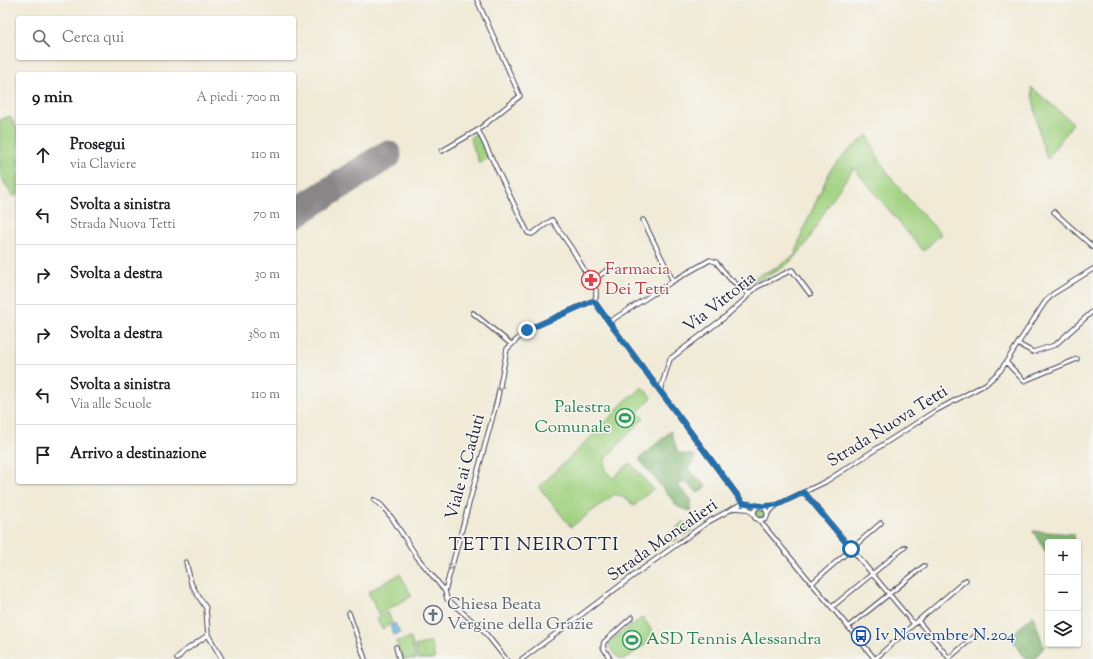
<!DOCTYPE html>
<html lang="it">
<meta charset="utf-8">
<style>
body{margin:0;font-family:"Sorts Mill Goudy",serif;background:#f6f6f6;color:#202124}
.controls{position:absolute;right:12px;bottom:12px;display:grid;overflow:hidden;border-radius:4px;box-shadow:0 1px 3px #0004}
.controls button{width:36px;height:36px;display:grid;place-items:center;padding:0;border:0;border-bottom:1px solid #e0e0e0;background:#fff;color:#202124;font:20px sans-serif}
.stop{position:absolute;width:12px;height:12px;margin:-9px;border:3px solid #1f6fb2;border-radius:50%;background:#fff}
.stop.end{background:#1f6fb2;border-color:#fff;box-shadow:0 1px 4px #0008}
.list{margin:0;padding:0;list-style:none}
h2{display:flex;justify-content:space-between;align-items:center;height:52px;margin:0;padding:0 16px;font-size:17px}
h2 small{font-size:13px;font-weight:400;color:#757577}
.list li{display:grid;grid-template-columns:26px 1fr auto;gap:12px;align-items:center;box-sizing:border-box;height:60px;padding:0 16px;border-top:1px solid #e0e0e0}
.list b{display:block;font-size:15px;white-space:nowrap}
.list p{margin:0;font-size:13px;white-space:nowrap;color:#757577}
.list em{font-size:13px;font-style:normal;color:#757577}
.icon{flex:none;width:22px;height:22px;fill:none;stroke:currentColor;stroke-width:2;stroke-linecap:round;stroke-linejoin:round}
.map{position:relative;flex:none;width:1093px;height:659px;overflow:hidden}
.search{position:absolute;background:#fff;box-shadow:0 1px 3px #0004;left:16px;top:16px;width:280px;height:44px;display:flex;align-items:center;gap:10px;box-sizing:border-box;padding:0 14px;border-radius:4px;color:#757577;font-size:15px}
.panel{position:absolute;background:#fff;box-shadow:0 1px 3px #0004;left:16px;top:72px;width:280px;height:412px;border-radius:4px}
.map>svg:first-child{display:block}
.green{fill:#a1d281;stroke:#627a5e}
.forest{fill:#80b46f;stroke:#516b55}
.water{fill:#61b0db;stroke:#42698b}
.lines{fill:none;stroke-linecap:round;stroke-linejoin:round}
.runway{stroke:#898688;stroke-width:29}
.street-casing{stroke:#414052;stroke-width:5.5}
.street{stroke:#fff;stroke-width:3.5}
.oneway{stroke:#9c9ca7}
.route{stroke:#1f6fb2;stroke-width:5}
.labels{text-anchor:middle;dominant-baseline:central;stroke-width:3;stroke-linejoin:round;paint-order:stroke}
.health-label{font-size:17px;fill:#be3a42;stroke:#f6f6f2;text-anchor:start}
.street-label{font-size:17px;fill:#22223b;stroke:#f6f6f2}
.leisure-label{font-size:17px;fill:#27864d;stroke:#f6f6f2;text-anchor:end}
.worship-label{font-size:17px;fill:#5b616d;stroke:#f6f6f2;text-anchor:start}
.transit-label{font-size:17px;fill:#164399;stroke:#f6f6f2;text-anchor:start}
.quarter-label{font-size:19px;letter-spacing:1px;fill:#22223b;stroke:#f6f6f2}
</style>
<div class="map">
<svg width="1093" height="659" viewBox="0 0 1093 659">
<rect width="100%" height="100%" fill="#f6f6f2"/>
<filter id="ink" filterUnits="userSpaceOnUse"><feTurbulence type="fractalNoise" baseFrequency=".025" numOctaves="2"/><feDisplacementMap in="SourceGraphic" scale="8" xChannelSelector="R" yChannelSelector="G"/><feConvolveMatrix kernelMatrix="1 2 1 2 8 2 1 2 1" color-interpolation-filters="sRGB"/></filter>
<filter id="wash" filterUnits="userSpaceOnUse"><feTurbulence type="fractalNoise" baseFrequency=".012" numOctaves="4" result="noise"/><feDisplacementMap in="SourceGraphic" scale="16" xChannelSelector="R" yChannelSelector="G"/><feGaussianBlur stdDeviation="0.9" result="paint"/><feColorMatrix in="noise" values="0 0 0 0 0 0 0 0 0 0 0 0 0 0 0 0 0 1.4 0 .05"/><feComposite in="paint" operator="in"/></filter>
<g filter="url(#wash)">
<rect width="100%" height="100%" fill="#f0ead6"/>
<path class="green" d="M1031,87L1073,123L1047,159L1040,137Z
M10,116L18,131V194L13,197L0,175V120Z
M477,133L489,158L479,163L470,138Z
M868,135C882,174 913,204 941,234L923,251L854,168C845,180 836,193 828,206C810,236 802,261 767,276C760,279 754,281 746,281L779,266L795,255L802,232L831,169L847,152Z
M642,387L652,398L638,412L644,418L605,459V470L613,478L630,463L653,489L634,506L627,499L615,494L571,527L539,487L594,434L631,395L633,396Z
M756 514a5 5 0 1 1 10 0a5 5 0 1 1-10 0Z
M683,521L692,530L685,535H682L676,528Z
M672,531L679,538L674,542L667,535Z
M400,574L412,596L379,614L368,592Z
M388,612L392,623L382,629L376,618Z
M643,617L656,637L625,659H619L607,643Z
M411,638L416,659H401L396,641Z
M431,642L435,659H418L415,646Z"/>
<path class="forest" d="M671,431L678,453L696,456L688,469L706,486L698,493L685,481L678,486L691,499V511L678,507L639,459Z
M1033,531L1074,534L1075,542H1048V556Z
M1033,615L1044,647L1034,659H1026L1010,637Z"/>
<path class="water" d="M395,623L400,633L394,635L390,626Z"/>
<g class="lines">
<path class="runway" d="M294,214L387,155"/>
</g>
</g>
<g filter="url(#ink)">
<g class="lines">
<g class="street-casing">
<path id="street" d="M477,0L520,96L478,130L528,233L532,234L552,220L572,249L596,290V297L594,301
M442,151L478,130
M1054,212L1093,247
M643,220L673,281
M591,283L608,269
M594,301L609,322L743,503L754,515
M473,313L511,344
M609,322L673,281L710,260L716,262L730,279L749,294
M1018,344L1033,352L1055,345L1093,311
M1006,362L1024,381L1077,359
M660,391L670,359L725,317L745,299L749,294L757,287L792,270L810,294
M804,492L914,624
M374,500L382,506L392,518L417,557L445,591L447,599L483,630L506,659
M743,503L758,506
M763,507L776,505
M734,508L747,509
M767,514L777,505L825,482L935,411L986,384L1000,371L1006,362L1045,302L1053,294L1093,269
M759,520L766,519C770,512 765,507 758,506L754,511L755,518L759,520L875,659
M186,562L191,583L197,594L206,608L208,635L222,659
M812,583L881,523
M445,591L497,401L507,349L527,330L590,302L594,301
M832,607L905,547
M349,613L365,659
M918,621L949,658
M848,627L924,566
M396,647L399,659
M949,658L975,636
M177,659L183,652L208,635
M522,659L641,570L708,522L743,503
M610,659L603,647L604,642L632,617
M875,659L914,624L966,580"/>
</g>
<use href="#street" class="street"/>
</g>
<defs><path id="oneway-chevron" d="M-2-3.5L2.5 0L-2 3.5" fill="none" stroke-width="1.6" stroke-linecap="round" stroke-linejoin="round"/></defs>
<g class="oneway">
<use href="#oneway-chevron" transform="translate(500 388) rotate(101)"/>
<use href="#oneway-chevron" transform="translate(451 567) rotate(106)"/>
</g>
</g>
<g class="lines" filter="url(#ink)">
<path class="route" d="M527,330L590,302L594,301L609,322L743,503L763,506L777,505L804,492L851,549"/>
</g>
<defs>
<g id="pharmacy-ring" transform="scale(1)"><circle r="9.5" fill="#f6f6f2" stroke="#e0444e" stroke-width="1.5"/><path d="M-2-6h4v4h4v4h-4v4h-4v-4h-4v-4h4Z" fill="#e0444e"/></g>
<g id="stadium-ring" transform="scale(1)"><circle r="9.5" fill="#f6f6f2" stroke="#2e9e5b" stroke-width="1.5"/><path d="M0-5a6.5 5 0 1 0 0 10a6.5 5 0 1 0 0-10ZM-3.5-1.8h7v3.6h-7Z" fill="#2e9e5b"/></g>
<g id="church-ring" transform="scale(1)"><circle r="9.5" fill="#f6f6f2" stroke="#6b7280" stroke-width="1.5"/><path d="M-1.2-6h2.4v3.5h3.3v2.4h-3.3V6h-2.4V-.1h-3.3v-2.4h3.3Z" fill="#6b7280"/></g>
<g id="bus-ring" transform="scale(1)"><circle r="9.5" fill="#f6f6f2" stroke="#1a4fb4" stroke-width="1.5"/><path d="M-5-6H5V4H4V6H2V4H-2V6H-4V4H-5ZM-3.5-4V0h7V-4ZM-3.5 1.2v1.5H-2V1.2ZM2 1.2v1.5H3.5V1.2Z" fill="#1a4fb4"/></g>
</defs>
<g fill-rule="evenodd">
<use href="#pharmacy-ring" x="591" y="280"/>
<use href="#stadium-ring" x="625" y="418"/>
<use href="#church-ring" x="433" y="615"/>
<use href="#bus-ring" x="861" y="636"/>
<use href="#stadium-ring" x="632" y="640"/>
</g>
<g class="labels">
<g class="health-label">
<text x="605" y="270">Farmacia<tspan x="605" dy="20">Dei Tetti</tspan></text>
</g>
<g class="street-label">
<text transform="translate(720 303) rotate(-38)">Via Vittoria</text>
<text transform="translate(888 427) rotate(-32)">Strada Nuova Tetti</text>
<text transform="translate(466 467) rotate(-75)">Viale ai Caduti</text>
<text transform="translate(663 541) rotate(-35)">Strada Moncalieri</text>
</g>
<g class="leisure-label">
<text x="611" y="408">Palestra<tspan x="611" dy="20">Comunale</tspan></text>
<text x="646" y="640" text-anchor="start">ASD Tennis Alessandra</text>
</g>
<g class="worship-label">
<text x="447" y="605">Chiesa Beata<tspan x="447" dy="20">Vergine della Grazie</tspan></text>
</g>
<g class="transit-label">
<text x="875" y="636">Iv Novembre N.204</text>
</g>
<g class="quarter-label">
<text x="534" y="545">TETTI NEIROTTI</text>
</g>
</g>
</svg>
<div class="controls">
<button>+</button>
<button>−</button>
<button><svg class="icon" aria-label="layers" viewBox="0 0 24 24"><path d="M12 4l9 5-9 5-9-5zM3 14l9 5 9-5"/></svg></button>
</div>
<div class="stop" style="left:851px;top:549px"></div>
<div class="stop end" style="left:527px;top:330px"></div>
<div class="search"><svg class="icon" aria-label="search" viewBox="0 0 24 24"><circle cx="10" cy="10" r="6"/><path d="M15 15l6 6"/></svg>Cerca qui</div>
<section class="panel">
<h2>9 min<small>A piedi · 700 m</small></h2>
<ul class="list">
<li><svg class="icon" aria-label="ahead" viewBox="0 0 24 24"><path d="M12 20V5M6 11l6-6 6 6"/></svg><div><b>Prosegui</b><p>via Claviere</p></div><em>110 m</em></li>
<li><svg class="icon" aria-label="left" viewBox="0 0 24 24"><path d="M17 20v-9H6M10 6l-5 5 5 5"/></svg><div><b>Svolta a sinistra</b><p>Strada Nuova Tetti</p></div><em>70 m</em></li>
<li><svg class="icon" aria-label="right" viewBox="0 0 24 24"><path d="M7 20v-9h11M14 6l5 5-5 5"/></svg><div><b>Svolta a destra</b></div><em>30 m</em></li>
<li><svg class="icon" aria-label="right" viewBox="0 0 24 24"><path d="M7 20v-9h11M14 6l5 5-5 5"/></svg><div><b>Svolta a destra</b></div><em>380 m</em></li>
<li><svg class="icon" aria-label="left" viewBox="0 0 24 24"><path d="M17 20v-9H6M10 6l-5 5 5 5"/></svg><div><b>Svolta a sinistra</b><p>Via alle Scuole</p></div><em>110 m</em></li>
<li><svg class="icon" aria-label="arrive" viewBox="0 0 24 24"><path d="M6 21V4h12l-3 4 3 4H6"/></svg><div><b>Arrivo a destinazione</b></div></li>
</ul>
</section>
</div>
